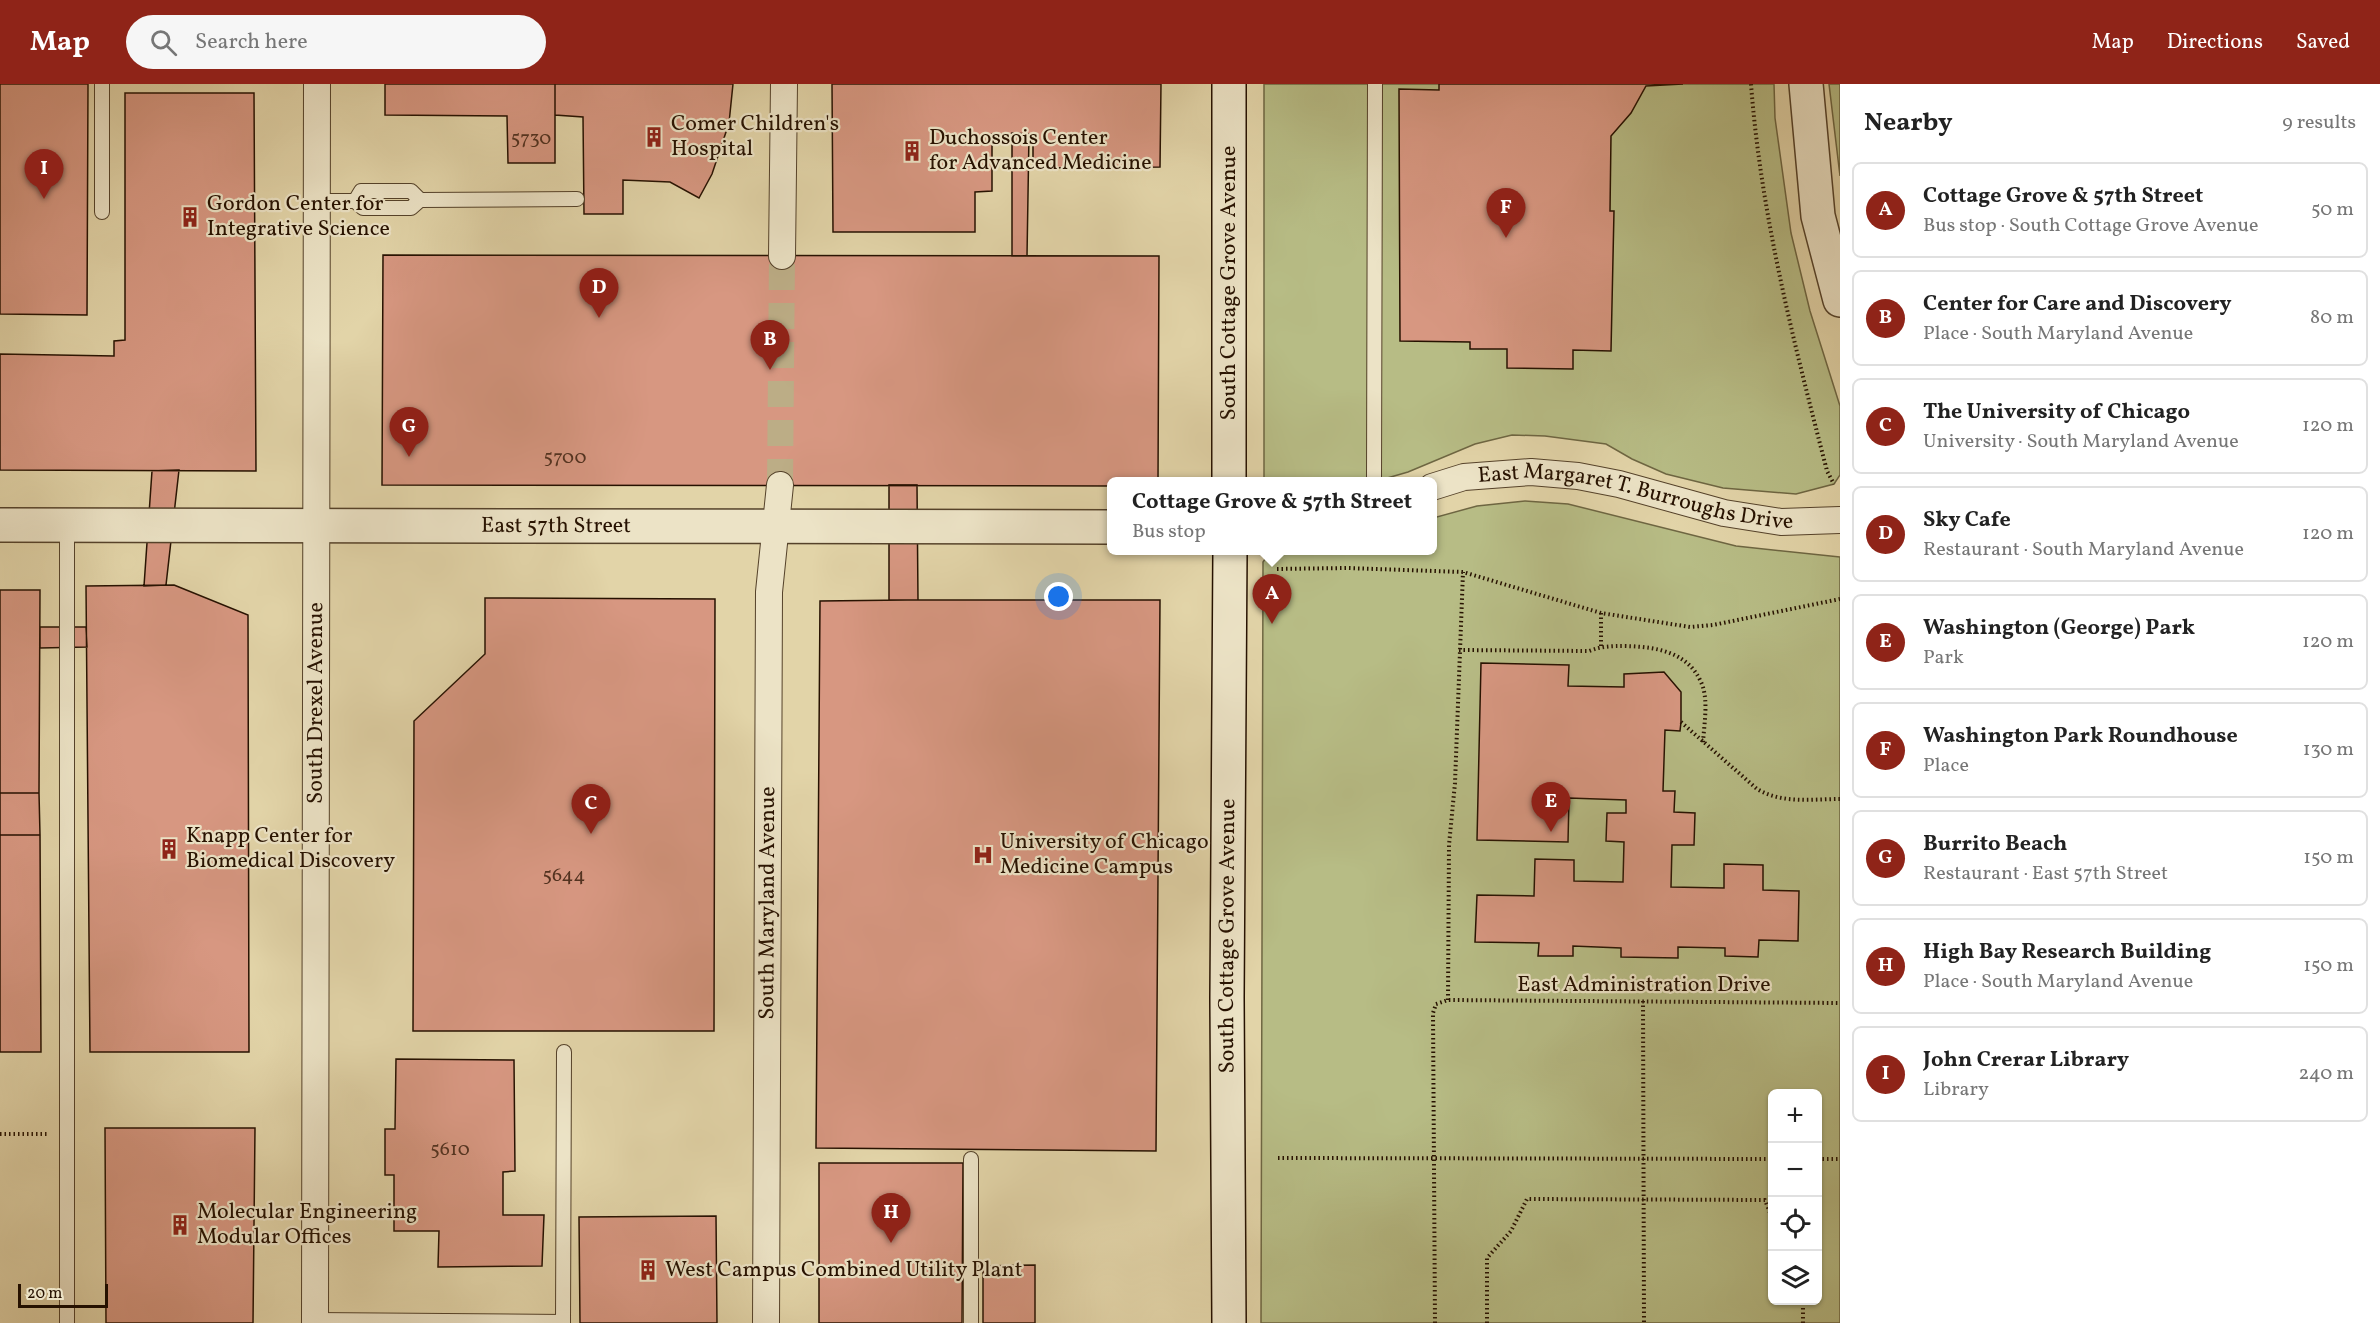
<!DOCTYPE html>
<meta charset="utf-8">
<style>
body{margin:0;font-family:Vollkorn,serif;background:#f6f6f6;color:#222}
.controls{position:absolute;right:18px;bottom:18px;display:grid;overflow:hidden;border-radius:9px;box-shadow:0 2px 4px #0004}
.controls button{width:54px;height:54px;display:grid;place-items:center;padding:0;border:0;border-bottom:2px solid #e0e0e0;background:#fff;color:#222;font:30px sans-serif}
.scale{position:absolute;left:18px;bottom:15px;width:90px;box-sizing:border-box;padding-left:6px;border:3px solid #261100;border-top:0;font-size:16px;line-height:21px;white-space:nowrap;color:#261100;-webkit-text-stroke:4px #ece3c6;paint-order:stroke}
.you{position:absolute;left:1059px;top:513px;width:21px;height:21px;margin:-15px;border:4px solid #fff;border-radius:50%;background:#1a73e8;box-shadow:0 0 0 9px #1a73e833}
.badge{display:grid;place-items:center;width:39px;height:39px;border-radius:50%;background:#8f2418;color:#fff;font-size:20px;font-weight:700}
.pin{position:absolute;translate:-50% -50px;filter:drop-shadow(0 2px 3px #0008)}
.pin::after{content:'';position:absolute;top:32px;width:21px;height:18px;background:inherit;clip-path:polygon(0 0,100% 0,50% 100%)}
.popup{position:absolute;left:1107px;top:393px;width:330px;height:78px;box-sizing:border-box;display:grid;place-content:center;border-radius:9px;background:#fff;filter:drop-shadow(0 2px 4px #0005);font-size:20px;white-space:nowrap;color:#767676}
.popup b{font-size:22px;color:#222}
.popup::after{content:'';position:absolute;left:50%;top:100%;margin-left:-12px;border:12px solid transparent;border-top-color:#fff}
.list{margin:0;padding:0;list-style:none}
h2{display:flex;justify-content:space-between;align-items:center;height:78px;margin:0;padding:0 24px;font-size:26px}
h2 small{font-size:20px;font-weight:400;color:#767676}
.list li{display:grid;grid-template-columns:39px 1fr auto;gap:18px;align-items:center;box-sizing:border-box;height:96px;margin:0 12px 12px;padding:0 12px;border:2px solid #e0e0e0;border-radius:9px}
.list b{display:block;font-size:22px;white-space:nowrap}
.list p{margin:0;font-size:20px;white-space:nowrap;color:#767676}
.list em{font-size:20px;font-style:normal;color:#767676}
.icon{flex:none;width:33px;height:33px;fill:none;stroke:currentColor;stroke-width:2;stroke-linecap:round;stroke-linejoin:round}
.map{position:relative;flex:none;width:1840px;height:1239px;overflow:hidden}
header{display:flex;align-items:center;gap:36px;box-sizing:border-box;height:84px;padding:0 30px;background:#8f2418;color:#fff}
header strong{font-size:28px}
nav{display:flex;gap:33px;margin-inline-start:auto;font-size:21px}
.search{width:420px;height:54px;background:#f6f6f6;display:flex;align-items:center;gap:15px;box-sizing:border-box;padding:0 21px;border-radius:33px;color:#767676;font-size:22px}
main{display:flex}
aside{flex:1;background:#fff}
.map>svg:first-child{display:block}
.green{fill:#b7bc85;stroke:#6e6642;stroke-width:1.5;fill-rule:evenodd}
.building{fill:#d79781;stroke:#261100;stroke-width:1.5}
.lines{fill:none;stroke-linecap:round;stroke-linejoin:round}
.minor-tunnel{stroke:#bcad86;stroke-width:26;stroke-dasharray:26 13;stroke-linecap:butt}
.service-casing{stroke:#55422a;stroke-width:16}
.minor-casing{stroke:#55422a;stroke-width:28}
.tertiary-casing{stroke:#55422a;stroke-width:36}
.secondary-casing{stroke:#261100;stroke-width:36}
.path{stroke:#261100;stroke-width:4;stroke-dasharray:1.5 3;stroke-linecap:butt}
.service{stroke:#ece3c6;stroke-width:14}
.minor{stroke:#ece3c6;stroke-width:26}
.tertiary{stroke:#ece3c6;stroke-width:33}
.secondary{stroke:#ece3c6;stroke-width:33}
.labels{text-anchor:middle;dominant-baseline:central;stroke-width:4.5;stroke-linejoin:round;paint-order:stroke}
.number-label{font-size:20px;fill:#523220}
.poi-label{font-size:22px;fill:#261100;stroke:#ece3c6;text-anchor:start}
.street-label{font-size:22px;fill:#261100;stroke:#ece3c6}
</style>
<header>
<strong>Map</strong>
<div class="search"><svg class="icon" aria-label="search" viewBox="0 0 24 24"><circle cx="10" cy="10" r="6"/><path d="M15 15l6 6"/></svg>Search here</div>
<nav><a>Map</a><a>Directions</a><a>Saved</a></nav>
</header>
<main>
<div class="map">
<svg width="1840" height="1239" viewBox="0 0 1840 1239">
<rect width="100%" height="100%" fill="#e2d4a8"/>
<filter id="stains"><feTurbulence type="fractalNoise" baseFrequency=".00333" numOctaves="4"/><feColorMatrix values="0 0 0 0 .2 0 0 0 0 .09 0 0 0 0 .02 0 0 0 .5 -.17"/></filter>
<radialGradient id="worn" r=".72"><stop offset=".6" stop-color="#630" stop-opacity="0"/><stop offset="1" stop-color="#630" stop-opacity=".3"/></radialGradient>
<path class="green" d="M1264,0H1774L1775,34L1791,149L1810,227L1840,322V391L1834,400L1796,410L1723,404L1666,390L1632,375L1606,360L1545,352L1512,351L1475,360L1408,388L1377,397L1264,398Z
M1829,0H1840V92Z
M1525,417L1568,420L1736,462L1840,473V1239H1261L1263,478L1268,471L1305,466H1432L1433,434L1477,422ZM1772,1010H1818V1216H1772Z"/>
<path class="building" d="M0,0H88L87,231L0,230Z
M385,0H555V79H508L507,32L385,31Z
M555,0H733L729,39L712,90L699,114L670,98L623,96V130H584L583,33L555,31Z
M832,0H1161L1160,83L1033,84V50H992V107L975,108V148H833Z
M1439,0H1683L1646,2L1631,29L1611,52L1610,127H1614L1611,267L1573,266V285L1507,284V265H1470V258L1400,257L1399,5L1439,6Z
M125,9H254L256,387L0,386V270L114,272V257L125,256Z
M1012,49L1029,50L1027,172H1012Z
M383,171L1159,172L1158,398H1112V402L382,401Z
M179,386L166,501L144,502L152,387Z
M889,401H917L918,516H889Z
M174,501L248,531L249,968H90L86,502Z
M0,506H40L39,709H0Z
M485,514L715,515L714,947H413L414,637L485,570Z
M907,516H1160L1156,1067L816,1064L820,517Z
M40,543H86L87,563L40,564Z
M1481,579L1569,581L1568,602L1624,603V590L1664,588L1681,608V638L1680,647L1665,646L1663,707H1675L1674,728L1695,729L1694,761H1672L1671,803L1724,804V780L1763,781V806L1799,807L1798,857L1759,856L1758,873L1725,872V864L1678,863V874L1621,873V864L1573,862V872H1538L1539,859L1475,858L1477,811L1534,812L1535,775L1574,776V797L1623,798L1624,758L1606,757L1607,729H1626V716L1569,714L1568,758L1477,756Z
M0,709H39L40,751H0Z
M0,751H40L41,968H0Z
M396,975L514,976L515,1087L503,1088V1131H544L542,1182L438,1183L439,1147H394V1091H385V1045H395Z
M105,1044H255L253,1239H106Z
M819,1079H963L962,1239H819Z
M716,1132L717,1239H580L579,1133Z
M1035,1181V1239H983V1182Z"/>
<g class="lines">
<path class="minor-tunnel" d="M780,401L782,172"/>
<g class="service-casing">
<path id="service" d="M102,0V128
M317,117H355L363,124H411L420,116
M355,117L361,107H411L420,116L577,115
M1374,398L1375,0
M67,441V1239
M315,1236L563,1238
M563,1239L564,968
M971,1239V1075"/>
</g>
<g class="minor-casing">
<g id="minor">
<path d="M782,172L784,0"/>
<path id="s1" d="M1432,403L1464,393L1531,388L1578,392L1619,400L1724,429L1781,438L1840,436"/>
<path id="s2" d="M315,1239L317,0"/>
<path id="s3" d="M766,1239L769,508L780,401"/>
</g>
</g>
<g class="tertiary-casing">
<g id="tertiary">
<path d="M1806,0L1818,132L1840,216"/>
<path id="s4" d="M0,441L1112,443"/>
</g>
</g>
<g class="secondary-casing">
<g id="secondary">
<path d="M1229,398V0"/>
<path id="s5" d="M1229,1239L1227,914L1230,466"/>
</g>
</g>
<path class="path" d="M1751,0C1761,132 1794,259 1827,387L1834,400
M1277,485L1347,484L1463,488L1601,529L1690,543L1713,541L1840,515
M1601,562V529
M1459,566L1589,567C1602,562 1612,562 1626,562C1655,563 1687,567 1701,598C1709,615 1704,640 1703,659
M1681,638L1757,705C1782,720 1812,715 1840,715
M1448,916L1449,761L1455,699L1463,488
M1643,917L1644,1239
M0,1050H47
M1278,1074L1772,1075
M1818,1075H1840
M1435,1239L1433,929L1436,920L1448,916L1840,919
M1487,1239V1174L1511,1147L1527,1115L1765,1116L1772,1134
M1803,1239V1216"/>
<use href="#service" class="service"/>
<use href="#minor" class="minor"/>
<use href="#tertiary" class="tertiary"/>
<use href="#secondary" class="secondary"/>
</g>
<defs>
<g id="building-bare" transform="scale(1.62)"><path d="M-4-6H4V6H1V3H-1V6H-4ZM-2.5-4.3h1.7v1.8h-1.7ZM.8-4.3h1.7v1.8H.8ZM-2.5-1h1.7V.8h-1.7ZM.8-1h1.7V.8H.8Z" fill="#8f2418" stroke="#ece3c6" stroke-width="2.5" paint-order="stroke"/></g>
<g id="hospital-bare" transform="scale(1.62)"><path d="M-5-5h3v3.5h4V-5h3V5h-3V1.5h-4V5h-3Z" fill="#8f2418" stroke="#ece3c6" stroke-width="2.5" paint-order="stroke"/></g>
</defs>
<g fill-rule="evenodd">
<use href="#building-bare" x="654" y="53"/>
<use href="#building-bare" x="912" y="67"/>
<use href="#building-bare" x="190" y="133"/>
<use href="#building-bare" x="169" y="765"/>
<use href="#hospital-bare" x="983" y="771"/>
<use href="#building-bare" x="180" y="1141"/>
<use href="#building-bare" x="648" y="1186"/>
</g>
<g class="labels">
<g class="number-label">
<text x="531" y="55">5730</text>
<text x="565" y="374">5700</text>
<text x="564" y="792">5644</text>
<text x="450" y="1066">5610</text>
</g>
<g class="poi-label">
<text x="671" y="40">Comer Children's<tspan x="671" dy="25">Hospital</tspan></text>
<text x="929" y="54">Duchossois Center<tspan x="929" dy="25">for Advanced Medicine</tspan></text>
<text x="207" y="120">Gordon Center for<tspan x="207" dy="25">Integrative Science</tspan></text>
<text x="186" y="752">Knapp Center for<tspan x="186" dy="25">Biomedical Discovery</tspan></text>
<text x="1000" y="758">University of Chicago<tspan x="1000" dy="25">Medicine Campus</tspan></text>
<text x="197" y="1128">Molecular Engineering<tspan x="197" dy="25">Modular Offices</tspan></text>
<text x="665" y="1186">West Campus Combined Utility Plant</text>
</g>
<g class="street-label">
<text transform="translate(1229 199) rotate(-90)">South Cottage Grove Avenue</text>
<text stroke="none"><textPath href="#s1" startOffset="208">East Margaret T. Burroughs Drive</textPath></text>
<text stroke="none"><textPath href="#s4" startOffset="556">East 57th Street</textPath></text>
<text stroke="none"><textPath href="#s2" startOffset="620">South Drexel Avenue</textPath></text>
<text stroke="none"><textPath href="#s3" startOffset="420">South Maryland Avenue</textPath></text>
<text stroke="none"><textPath href="#s5" startOffset="387">South Cottage Grove Avenue</textPath></text>
<text x="1644" y="901">East Administration Drive</text>
</g>
</g>
<rect width="100%" height="100%" filter="url(#stains)"/>
<rect width="100%" height="100%" fill="url(#worn)"/>
</svg>
<div class="controls">
<button>+</button>
<button>−</button>
<button><svg class="icon" aria-label="locate" viewBox="0 0 24 24"><circle cx="12" cy="12" r="6"/><path d="M12 2v4M12 18v4M2 12h4M18 12h4"/></svg></button>
<button><svg class="icon" aria-label="layers" viewBox="0 0 24 24"><path d="M12 4l9 5-9 5-9-5zM3 14l9 5 9-5"/></svg></button>
</div>
<div class="scale">20 m</div>
<div class="you"></div>
<div class="pin badge" style="left:1272px;top:540px">A</div>
<div class="popup"><b>Cottage Grove &amp; 57th Street</b>Bus stop</div>
<div class="pin badge" style="left:770px;top:286px">B</div>
<div class="pin badge" style="left:591px;top:750px">C</div>
<div class="pin badge" style="left:599px;top:234px">D</div>
<div class="pin badge" style="left:1551px;top:748px">E</div>
<div class="pin badge" style="left:1506px;top:154px">F</div>
<div class="pin badge" style="left:409px;top:373px">G</div>
<div class="pin badge" style="left:891px;top:1159px">H</div>
<div class="pin badge" style="left:44px;top:115px">I</div>
</div>
<aside>
<h2>Nearby<small>9 results</small></h2>
<ul class="list">
<li><span class="badge">A</span><div><b>Cottage Grove &amp; 57th Street</b><p>Bus stop · South Cottage Grove Avenue</p></div><em>50 m</em></li>
<li><span class="badge">B</span><div><b>Center for Care and Discovery</b><p>Place · South Maryland Avenue</p></div><em>80 m</em></li>
<li><span class="badge">C</span><div><b>The University of Chicago</b><p>University · South Maryland Avenue</p></div><em>120 m</em></li>
<li><span class="badge">D</span><div><b>Sky Cafe</b><p>Restaurant · South Maryland Avenue</p></div><em>120 m</em></li>
<li><span class="badge">E</span><div><b>Washington (George) Park</b><p>Park</p></div><em>120 m</em></li>
<li><span class="badge">F</span><div><b>Washington Park Roundhouse</b><p>Place</p></div><em>130 m</em></li>
<li><span class="badge">G</span><div><b>Burrito Beach</b><p>Restaurant · East 57th Street</p></div><em>150 m</em></li>
<li><span class="badge">H</span><div><b>High Bay Research Building</b><p>Place · South Maryland Avenue</p></div><em>150 m</em></li>
<li><span class="badge">I</span><div><b>John Crerar Library</b><p>Library</p></div><em>240 m</em></li>
</ul>
</aside>
</main>
